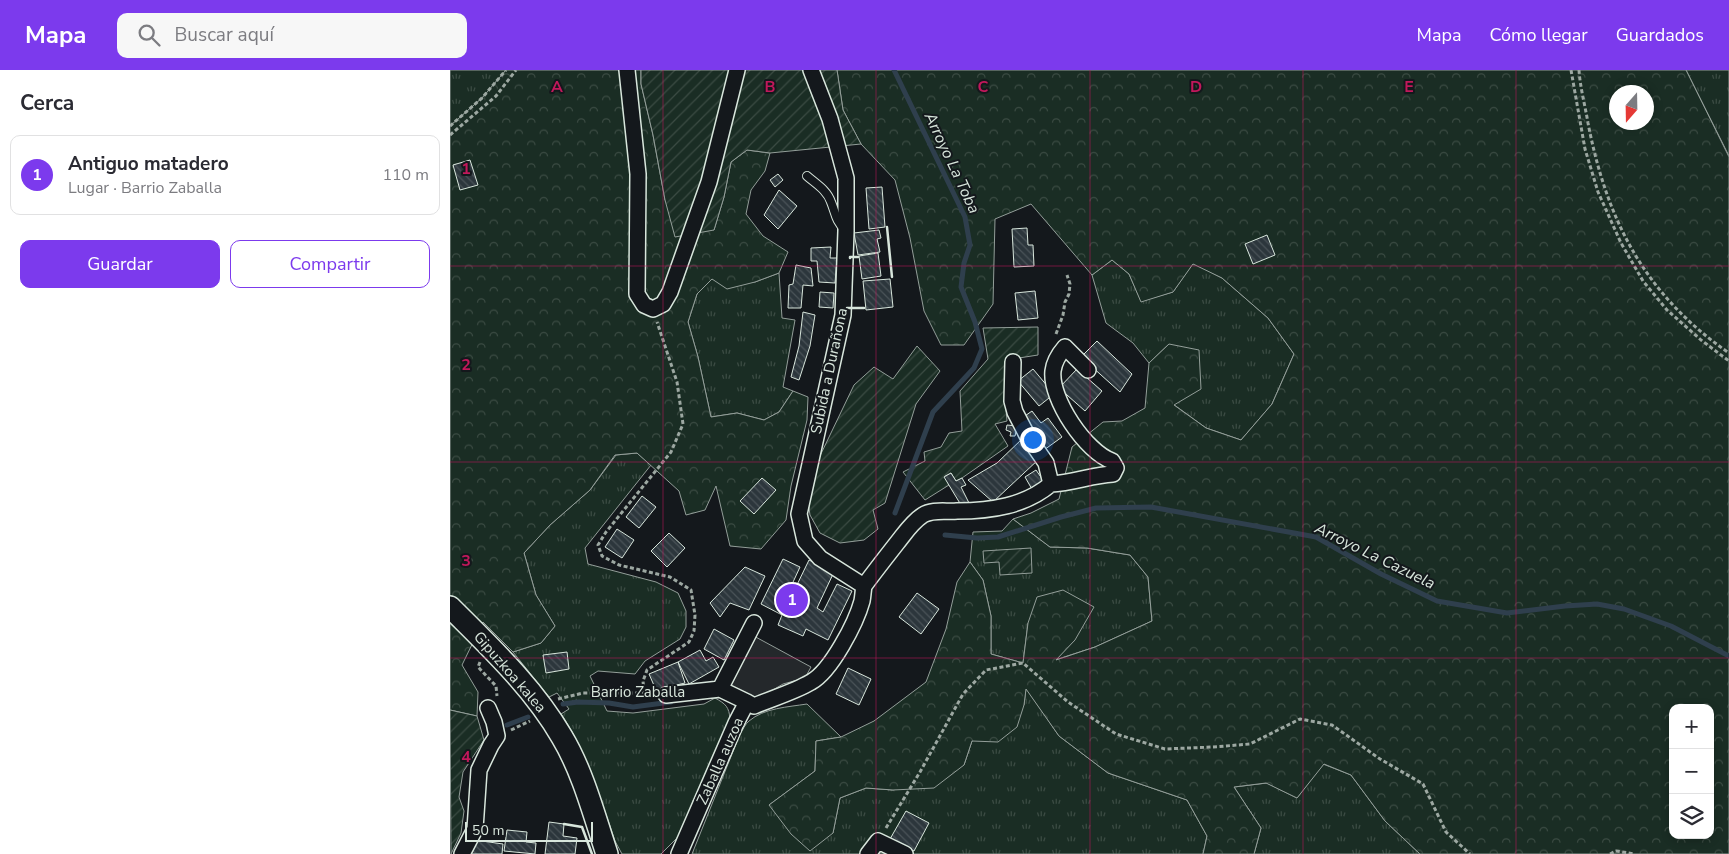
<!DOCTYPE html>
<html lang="es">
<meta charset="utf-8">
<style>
body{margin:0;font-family:"Nunito Sans",sans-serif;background:#f7f7f7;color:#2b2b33}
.controls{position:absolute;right:15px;bottom:15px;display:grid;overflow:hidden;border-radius:10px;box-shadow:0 2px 8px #0003}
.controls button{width:45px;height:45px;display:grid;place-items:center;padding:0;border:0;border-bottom:1px solid #e1e1e2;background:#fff;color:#2b2b33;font:25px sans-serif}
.compass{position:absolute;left:1159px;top:15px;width:45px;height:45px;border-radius:50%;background:#fff;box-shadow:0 2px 8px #0003;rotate:200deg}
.scale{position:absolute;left:15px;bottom:12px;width:128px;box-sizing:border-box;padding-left:5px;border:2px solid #d8e6dc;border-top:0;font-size:14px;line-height:18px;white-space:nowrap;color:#d8e6dc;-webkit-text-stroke:4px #14181c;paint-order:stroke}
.you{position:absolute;left:582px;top:369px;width:18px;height:18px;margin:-12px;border:4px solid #fff;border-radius:50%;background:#1a73e8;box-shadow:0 0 0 8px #1a73e833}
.badge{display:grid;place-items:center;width:32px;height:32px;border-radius:50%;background:#7c3aed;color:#fff;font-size:16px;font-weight:700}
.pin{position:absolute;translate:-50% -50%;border:2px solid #fff;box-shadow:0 1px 5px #0006}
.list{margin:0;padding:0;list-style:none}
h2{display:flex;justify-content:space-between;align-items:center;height:65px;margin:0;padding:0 20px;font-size:21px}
h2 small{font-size:16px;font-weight:400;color:#7c7c81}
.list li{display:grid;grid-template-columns:32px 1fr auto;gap:15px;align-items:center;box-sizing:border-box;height:80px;margin:0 10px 10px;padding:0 10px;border:1px solid #e1e1e2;border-radius:10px}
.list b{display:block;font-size:19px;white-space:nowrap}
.list p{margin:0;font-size:16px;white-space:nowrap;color:#7c7c81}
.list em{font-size:16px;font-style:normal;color:#7c7c81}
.actions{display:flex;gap:10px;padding:15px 20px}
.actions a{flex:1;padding:11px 0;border:1px solid #7c3aed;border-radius:10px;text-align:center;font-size:18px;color:#7c3aed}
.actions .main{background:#7c3aed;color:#fff}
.icon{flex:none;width:28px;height:28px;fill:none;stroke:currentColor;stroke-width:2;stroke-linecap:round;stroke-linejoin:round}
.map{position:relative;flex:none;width:1279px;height:784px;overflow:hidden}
header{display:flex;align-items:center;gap:30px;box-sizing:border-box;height:70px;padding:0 25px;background:#7c3aed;color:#fff}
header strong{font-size:24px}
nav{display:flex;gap:28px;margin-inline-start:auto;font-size:18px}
.search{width:350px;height:45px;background:#f7f7f7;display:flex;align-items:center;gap:12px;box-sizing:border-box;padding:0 18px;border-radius:10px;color:#7c7c81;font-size:19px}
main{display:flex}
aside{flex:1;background:#fff}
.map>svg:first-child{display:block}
.grass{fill:url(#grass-tufts);stroke:#939e99}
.forest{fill:url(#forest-crowns);stroke:#939e99;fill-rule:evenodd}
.garden{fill:url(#garden-furrows);stroke:#939e99}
.parking{fill:#24282b;stroke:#939e99}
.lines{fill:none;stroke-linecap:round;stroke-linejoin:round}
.stream{stroke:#2f3f4d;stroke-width:5}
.building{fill:url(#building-back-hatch);stroke:#d8e6dc}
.lane-casing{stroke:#d8e6dc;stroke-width:10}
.street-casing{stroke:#d8e6dc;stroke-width:18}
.secondary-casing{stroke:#d8e6dc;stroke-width:24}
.path{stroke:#9da8a2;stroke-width:3;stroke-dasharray:4 2.5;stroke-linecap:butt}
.lane{stroke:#14181c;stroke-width:8}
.street{stroke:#14181c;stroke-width:15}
.secondary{stroke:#14181c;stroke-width:21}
.wall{stroke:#d8e6dc;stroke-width:2.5}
.grid{fill:none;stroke:#c2185b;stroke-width:1;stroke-opacity:0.55}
.labels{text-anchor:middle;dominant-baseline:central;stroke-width:4;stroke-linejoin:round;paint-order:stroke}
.street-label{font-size:15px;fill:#d8e6dc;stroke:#14181c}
.water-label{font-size:16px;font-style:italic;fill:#d8e6dc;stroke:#14181c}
.grid-label{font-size:16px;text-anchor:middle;font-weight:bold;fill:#c2185b;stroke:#14181c;stroke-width:4;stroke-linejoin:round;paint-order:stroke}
</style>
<header>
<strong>Mapa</strong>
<div class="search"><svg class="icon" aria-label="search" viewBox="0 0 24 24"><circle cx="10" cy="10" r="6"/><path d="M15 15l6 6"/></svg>Buscar aquí</div>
<nav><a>Mapa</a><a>Cómo llegar</a><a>Guardados</a></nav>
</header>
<main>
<aside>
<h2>Cerca<small></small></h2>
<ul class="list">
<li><span class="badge">1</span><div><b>Antiguo matadero</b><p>Lugar · Barrio Zaballa</p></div><em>110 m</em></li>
</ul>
<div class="actions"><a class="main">Guardar</a><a>Compartir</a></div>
</aside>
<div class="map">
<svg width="1279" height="784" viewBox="0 0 1279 784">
<defs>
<pattern id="grass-tufts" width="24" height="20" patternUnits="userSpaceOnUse" patternTransform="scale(1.25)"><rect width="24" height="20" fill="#1a2d24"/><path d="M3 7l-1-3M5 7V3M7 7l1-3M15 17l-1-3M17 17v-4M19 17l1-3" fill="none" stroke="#3b4b43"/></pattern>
<pattern id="forest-crowns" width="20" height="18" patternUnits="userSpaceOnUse" patternTransform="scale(1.25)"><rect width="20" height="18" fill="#1a2d24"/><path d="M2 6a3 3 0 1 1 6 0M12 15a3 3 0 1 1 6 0" fill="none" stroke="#3b4b43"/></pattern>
<pattern id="garden-furrows" width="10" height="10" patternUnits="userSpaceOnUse" patternTransform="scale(1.25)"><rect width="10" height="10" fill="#1a2d24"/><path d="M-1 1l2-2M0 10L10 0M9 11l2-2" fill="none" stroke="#3b4b43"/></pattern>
<pattern id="building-back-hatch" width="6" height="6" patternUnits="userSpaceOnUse" patternTransform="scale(1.25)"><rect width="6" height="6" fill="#2c363c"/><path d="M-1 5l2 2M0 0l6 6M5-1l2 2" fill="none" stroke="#4a5358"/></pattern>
</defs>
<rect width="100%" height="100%" fill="#14181c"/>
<path class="grass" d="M0,0H56L32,28L0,56Z
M1236,0H1279V86Z
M662,190L679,204L691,231L723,222L743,193L772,208L818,248L844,284L822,334L791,370L756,358L723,334L719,274L699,293L683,273L656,253L642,205Z
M329,203L332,248L345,250L333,317L343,321L329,342L314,350L287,343L261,347L248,287L238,252L247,224L262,209L305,212Z
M187,383L201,395L135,478L138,494L206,512L228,523L236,541V557L230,569L195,591L185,604L148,601L140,606L157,641L183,643L254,634L265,628C276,634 279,637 280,649L239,749L227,768L211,784H172L165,771C150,728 137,682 111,644L119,639L107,623L99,627L63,582L91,573L105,556L86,525L74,483L100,455L140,420L166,385Z
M563,449L600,477L637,478L680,485L698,507L702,551L645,577L605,590L625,570L578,553L573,593L541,584V546L533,510L520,492L523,462L552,461Z
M576,618L609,666L658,703L737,730L757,766L753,784H242L290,664C293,660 295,654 299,651C314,638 338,637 357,634L391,667L366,671L365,701L319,735L383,763L390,728L416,718L443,720L514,695L522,671L574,635Z
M873,694L901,705L935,751L970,784H804L811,758L784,717L817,713L847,728Z"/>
<path class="forest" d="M56,0H191V14L203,65L215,130L264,160L274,127L281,92L297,80L320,83L315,101L301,120L296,144L313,166L338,182L329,203L305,212L277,219L262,209L247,224L238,252L248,287L261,347L287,343L314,350L329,342L343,321L358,327L357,350L341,416L336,450L311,479L280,476L266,416L255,440L236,445L229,421L187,383L165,385L140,420L100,455L74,483L86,525L105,556L91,573L63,582L33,552L12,595L28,622L27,646L0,640V56L32,28Z
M387,0H1236L1279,87V784H970L935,751L901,705L874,694L847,728L816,713L784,717L811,758L804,784H753L757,766L737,730L658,703L609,666L576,619L574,635L567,657L548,672L522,671L514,695L484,718L443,720L416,718L390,728L383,763L360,781L341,764L319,735L365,701L366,671L391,667L424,651L476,612L496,559L507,512L520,492L533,510L541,546V584L573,593L578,553L587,527L613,520L644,537L625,570L606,590L645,577L702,551L698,507L680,485L637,478L600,477L563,449L581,443L609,429L622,377L653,352L672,351L695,338L699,293L719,274L749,280L751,319L724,335L756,358L791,370L822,334L844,284L818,248L772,208L743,194L723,222L691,232L679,204L662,190L642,205L581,134L545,149L543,234L514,275H491L474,241L460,168L445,110L411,74L393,40ZM1166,22H1196V52H1166ZM1223,638H1260V765H1223Z"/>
<path class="garden" d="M191,0H387L393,40L411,74L320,83L297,80L281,92L274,127L264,160L225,167L215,130L203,65L191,14Z
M588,257V285L556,290L555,327L557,351L545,354L558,376L512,408L506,411L501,403L495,406L499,415L475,430L453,402L475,391L474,382L491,377L499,363L512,361L510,321L538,289L533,258Z
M467,276L490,301L466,334L435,433L423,440L428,459L414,470L390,473L370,463L360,445L357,425L368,390L404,315L424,297L443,309Z
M581,478L582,503L550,505L549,492L534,493L533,481Z
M0,640L27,646L34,670L13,702L9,727L14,741L11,763L1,784Z"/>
<path class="parking" d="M302,565L361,597L355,608L333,614L306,630L278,615Z"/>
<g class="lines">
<path class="stream" d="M444,0L515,147L520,175L514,193L511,217L525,252L532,279L524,298L483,342L445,443
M495,465L527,468L548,467L611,447L646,438L701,437L866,467L931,504L987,531L1057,543L1115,536L1147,534L1174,539L1221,556L1279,586
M113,634L128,632L159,633L183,637L221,632
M57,655L78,647"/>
</g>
<path class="building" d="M20,90L28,115L10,120L3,95Z
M328,104L333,110L325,117L320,110Z
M432,117L435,157L419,159L416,118Z
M329,120L347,136L328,159L314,145Z
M577,158L578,175H583L584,196L564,197L562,159Z
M429,160L431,168L427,169L430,182L408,185L404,163Z
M817,165L825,185L803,194L795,174Z
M381,177L380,188H387L385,213L369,212L367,191H361V178Z
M428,183L431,206L412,209L409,186Z
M346,195L361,198L363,216L353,215L351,238H338L339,215L343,214Z
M440,209L443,237L416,240L413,211Z
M585,221L588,248L568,250L565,223Z
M370,222L384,223L383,238L369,237Z
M353,242L365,245L360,276L349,310L341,307L349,276Z
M647,271L682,304L670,322L631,287Z
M583,299L604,324L589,336L568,311Z
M627,299L652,321L635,341L609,318Z
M582,341L591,353L598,348L612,367L594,380L572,348Z
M557,355L567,356L571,361L566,362L565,366H560L561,362L556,360Z
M573,368L589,389L543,432L518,410L547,393Z
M586,400L595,413L583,421L575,407Z
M501,403L506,411L512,408L516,415L511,417L520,435H511L494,407Z
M312,408L326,420L304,444L290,431Z
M192,426L206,437L189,458L176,447Z
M167,459L184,470L172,488L155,477Z
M219,463L235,478L217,497L201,481Z
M333,489L350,497L338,523L342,525L359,490L384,502L367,538L373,542L387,514L402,521L378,570L356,559L353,566L328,555L332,545L311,534Z
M295,497L315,506L299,540L280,533L270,547L260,533Z
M467,523L489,539L471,564L449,547Z
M264,559L284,570L274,590L254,579Z
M250,580L256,591L263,587L269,597L239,614L228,592Z
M117,582L119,599L96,603L93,585Z
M228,592L235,613L206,620L199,604Z
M398,598L421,609L409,635L386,624Z
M456,741L479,753L464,781L440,769Z
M99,752L114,754L113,766L127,768L125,784H95Z
M57,760L77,762L76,772L86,773L85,784L54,781Z
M25,770L53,774L52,784H17Z"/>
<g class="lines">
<g class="lane-casing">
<path id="lane" d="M357,106C366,114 377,120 381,132C386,144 385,150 395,160"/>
</g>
<g class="street-casing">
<path id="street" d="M177,0L188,104L187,224L194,235L203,239L213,234L220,222L259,112L287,0
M361,0L380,49L396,108V161L393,245L349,444L355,471L370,488L414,516
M601,414C623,413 642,405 663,404L666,398L662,391C636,382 600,329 603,301C604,292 609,284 615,277L638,300
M414,516C425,501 436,487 447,473C455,463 462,452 473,445C482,439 497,442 507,441C541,441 575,436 601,414L596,393L578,367L565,342L562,331L563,292
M270,619L304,553
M216,625L270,619L297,632
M12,784L25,759L29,700L41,675L47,666L44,652L38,638
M229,784L286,653L297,632L304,636C323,628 344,622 361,612C381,601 406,553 412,531C413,526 413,521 414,516
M418,784L428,771L455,784"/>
</g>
<g class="secondary-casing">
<path id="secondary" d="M0,537C40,577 83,617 112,667C133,702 144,745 157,784"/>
</g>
<path class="path" d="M1121,0L1135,79L1148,122L1171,173L1193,211L1217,240L1251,270L1279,291
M1129,0C1130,17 1135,35 1138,53C1157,151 1195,225 1279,283
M0,56L32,28L56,0
M0,65L46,26L66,0
M606,264L613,245L615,232L619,224L620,214L617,205
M30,592L28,597L46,616L47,626
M194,622L193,611L197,600L239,572L244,561L245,545L241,520L220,507L169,495L152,486L148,475L156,462L221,382L233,354L227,312L207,252
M108,629L133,623H203
M61,660L80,651
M436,758L470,702L513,624L536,600L573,593L618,632L666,664L715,679L763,677L800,674L850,649L882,655L930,689L973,714L996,762L1020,784
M1160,784L1166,781L1185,784"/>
<use href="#lane" class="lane"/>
<use href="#street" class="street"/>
<use href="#secondary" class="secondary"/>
<path class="wall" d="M437,157L442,207
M400,188V187H408
M397,238H414
M114,754L132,757L142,784"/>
</g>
<path class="grid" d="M213,0V784M426,0V784M640,0V784M853,0V784M1066,0V784M0,196H1279M0,392H1279M0,588H1279"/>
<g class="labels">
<g class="street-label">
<text transform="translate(379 301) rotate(-78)">Subida a Durañona</text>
<text transform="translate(60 602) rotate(49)">Gipuzkoa kalea</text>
<text x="188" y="622">Barrio Zaballa</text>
<text transform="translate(270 691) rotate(-66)">Zaballa auzoa</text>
</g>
<g class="water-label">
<text transform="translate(502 93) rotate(65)">Arroyo La Toba</text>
<text transform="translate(925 486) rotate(26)">Arroyo La Cazuela</text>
</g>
</g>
<g class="grid-label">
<text x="107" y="22">A</text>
<text x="320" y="22">B</text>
<text x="533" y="22">C</text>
<text x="746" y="22">D</text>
<text x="959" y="22">E</text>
<text x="16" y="104">1</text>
<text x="16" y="300">2</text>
<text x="16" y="496">3</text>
<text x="16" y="692">4</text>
</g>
</svg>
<div class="controls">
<button>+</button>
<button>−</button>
<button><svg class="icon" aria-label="layers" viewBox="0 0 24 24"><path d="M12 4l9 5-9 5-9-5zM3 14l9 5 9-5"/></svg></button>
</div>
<svg class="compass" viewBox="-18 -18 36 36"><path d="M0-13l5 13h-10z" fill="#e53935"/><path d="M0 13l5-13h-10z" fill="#7c7c81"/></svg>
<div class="scale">50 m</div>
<div class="you"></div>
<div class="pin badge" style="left:342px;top:530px">1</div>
</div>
</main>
